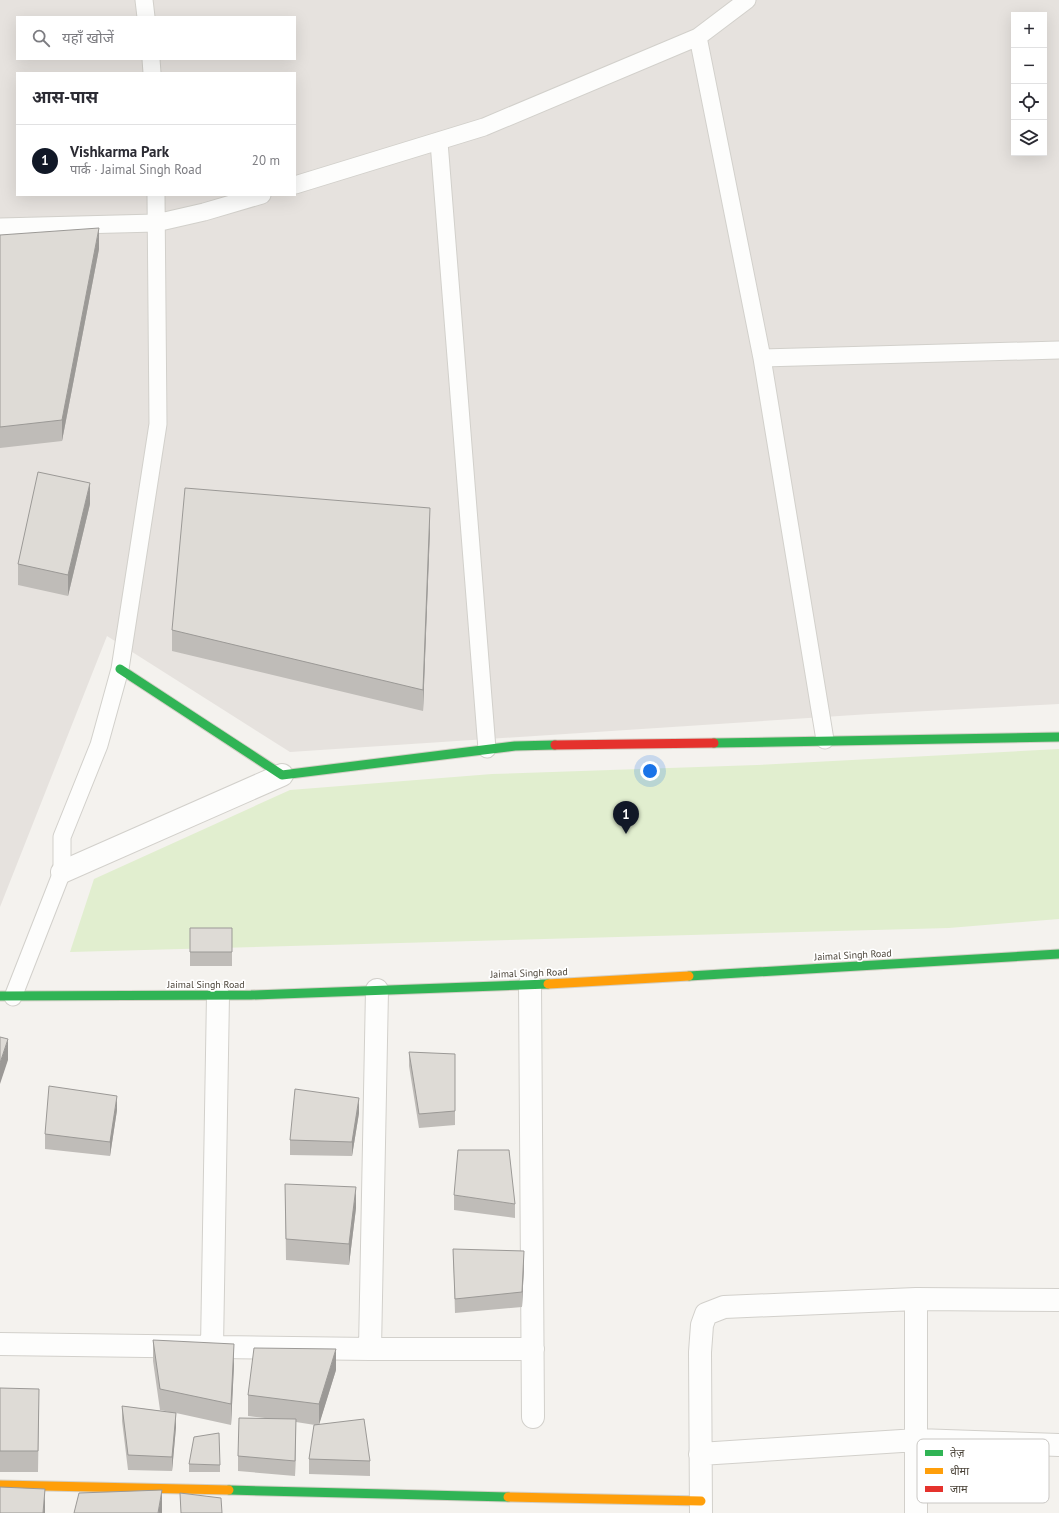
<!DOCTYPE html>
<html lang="hi">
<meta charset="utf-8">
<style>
body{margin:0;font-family:"PT Sans","Noto Sans Devanagari",sans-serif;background:#f2f2f3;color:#2b2b33}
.controls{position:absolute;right:12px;top:12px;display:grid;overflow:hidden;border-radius:0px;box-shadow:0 4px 16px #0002}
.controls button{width:36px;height:36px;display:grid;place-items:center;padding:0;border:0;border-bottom:1px solid #e1e1e2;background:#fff;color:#2b2b33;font:20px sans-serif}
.you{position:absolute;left:650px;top:771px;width:14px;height:14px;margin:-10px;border:3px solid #fff;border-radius:50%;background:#1a73e8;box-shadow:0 0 0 6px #1a73e833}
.badge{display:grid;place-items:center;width:26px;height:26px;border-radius:50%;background:#111827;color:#fff;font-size:13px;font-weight:700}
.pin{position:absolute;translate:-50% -33px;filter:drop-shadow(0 1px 2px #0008)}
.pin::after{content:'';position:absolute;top:21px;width:14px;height:12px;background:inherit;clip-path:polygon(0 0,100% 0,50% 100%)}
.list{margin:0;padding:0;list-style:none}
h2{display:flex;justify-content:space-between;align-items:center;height:52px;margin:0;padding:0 16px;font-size:17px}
h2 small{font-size:13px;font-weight:400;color:#7c7c81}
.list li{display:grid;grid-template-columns:26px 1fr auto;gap:12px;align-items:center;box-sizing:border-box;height:72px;padding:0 16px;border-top:1px solid #e1e1e2}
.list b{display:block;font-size:15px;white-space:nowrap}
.list p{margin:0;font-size:13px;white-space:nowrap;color:#7c7c81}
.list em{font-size:13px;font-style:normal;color:#7c7c81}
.icon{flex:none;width:22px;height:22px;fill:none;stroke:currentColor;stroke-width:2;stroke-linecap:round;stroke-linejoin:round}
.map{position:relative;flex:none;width:1059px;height:1513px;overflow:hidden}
.search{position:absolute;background:#fff;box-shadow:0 4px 16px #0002;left:16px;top:16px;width:280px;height:44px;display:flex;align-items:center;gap:10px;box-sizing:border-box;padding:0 14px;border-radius:0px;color:#7c7c81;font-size:15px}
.panel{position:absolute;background:#fff;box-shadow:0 4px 16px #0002;left:16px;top:72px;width:280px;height:124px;border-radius:0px}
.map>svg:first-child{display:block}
.industrial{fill:#e6e2de;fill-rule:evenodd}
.green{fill:#e1eecf}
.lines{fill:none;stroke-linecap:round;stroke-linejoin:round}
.lane-casing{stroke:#d2d0cb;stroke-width:19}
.street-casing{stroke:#d2d0cb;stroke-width:24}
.fast-casing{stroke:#d3cfc5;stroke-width:11}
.slow-casing{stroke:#d3cfc5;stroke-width:11}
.jam-casing{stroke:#d3cfc5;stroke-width:11}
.lane{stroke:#fdfdfc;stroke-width:17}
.street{stroke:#fdfdfc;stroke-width:22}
.fast{stroke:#30b455;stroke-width:9}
.slow{stroke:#ff9f0a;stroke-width:9}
.jam{stroke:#e5322d;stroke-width:9}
.wall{fill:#bfbcb8}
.shaded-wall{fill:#9b9996}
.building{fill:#dedbd6;stroke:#9b9996}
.labels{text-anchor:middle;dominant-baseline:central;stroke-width:3.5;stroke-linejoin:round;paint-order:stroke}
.street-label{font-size:10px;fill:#4b4439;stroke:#fff}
.key{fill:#fff;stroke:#c9c7c4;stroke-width:1}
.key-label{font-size:11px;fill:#4b4439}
</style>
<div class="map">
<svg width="1059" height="1513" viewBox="0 0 1059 1513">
<rect width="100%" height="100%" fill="#f4f2ee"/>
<path class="industrial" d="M0,0H1059V704L870,714L290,752L107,636L0,907ZM1014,15H1044V153H1014ZM17,17H295V59H17ZM17,73H295V195H17Z"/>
<path class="green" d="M1059,749V919L949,928L70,952L94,879L290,790L492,774L757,765Z"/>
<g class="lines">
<g class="lane-casing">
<path id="lane" d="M144,0L146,17
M698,37L762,358L825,740
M151,59L152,73
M439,142L487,749
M295,185L484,127L698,37L747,0
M0,227L156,223L204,212L262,195
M762,358L1059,350
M13,997L62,872V837L99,745L120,669L158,424L156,195"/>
</g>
<g class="street-casing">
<path id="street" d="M62,872L282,775
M530,984L533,1417
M0,1344L370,1349H533
M212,1347L218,995
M370,1349L377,990
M700,1454L917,1440L1059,1445
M701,1513L700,1352L702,1325L706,1314L724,1307L916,1299L1059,1300
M916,1513V1299"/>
</g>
<g class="fast-casing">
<path id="fast" d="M120,669L282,775L515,746L555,745
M714,743L1059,737
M689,976L1059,954
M0,996L251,995L548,984
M229,1490L508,1497"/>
</g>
<g class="slow-casing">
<path id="slow" d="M548,984L689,976
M0,1485L229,1490
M508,1497L701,1501"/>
</g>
<g class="jam-casing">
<path id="jam" d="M555,745L714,743"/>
</g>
<use href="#lane" class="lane"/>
<use href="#street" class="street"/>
<use href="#fast" class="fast"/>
<use href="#slow" class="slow"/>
<use href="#jam" class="jam"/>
</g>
<path class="wall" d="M0,235L99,249L62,441L0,448Z
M90,504L68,596L18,585V564Z
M430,529L423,711L172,651V630Z
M190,928H232V966H190Z
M409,1052L455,1111V1125L419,1128L409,1066Z
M117,1110L110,1156L45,1149V1134Z
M359,1113L352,1156L290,1155V1140Z
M285,1184L356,1208L349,1265L286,1260Z
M454,1195L515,1204V1218L454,1210Z
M453,1249L524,1265L522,1307L455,1313Z
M153,1340L234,1365L231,1425L176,1413V1427L172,1471L128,1470L122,1421V1406L170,1412L160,1410L153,1361Z
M336,1370L319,1424L370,1461V1476L309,1474V1459L315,1425L296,1422L295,1476L238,1471V1456L265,1418L248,1416V1395Z
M0,1388L39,1410L38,1472H0Z
M189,1464L220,1465V1472H189Z"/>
<path class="shaded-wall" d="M99,228V249L62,441V420Z
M90,483V504L68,596V575Z
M430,508V529L423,711V690Z
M8,1039V1060L0,1084V1063Z
M117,1096V1110L110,1156V1142Z
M359,1098V1113L352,1156V1142Z
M356,1187V1208L349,1265V1244Z
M524,1251V1265L522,1307V1292Z
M234,1344V1365L231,1425V1404Z
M336,1349V1370L319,1425V1404Z
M176,1413V1427L172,1471V1457Z
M296,1419V1433L295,1476V1461Z
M45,1489V1513H43Z
M162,1490V1513H158Z"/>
<path class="building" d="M99,228L62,420L0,427V235Z
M38,472L90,483L68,575L18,564Z
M185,488L430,508L423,690L172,630Z
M190,928H232V952H190Z
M0,1037L8,1039L0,1063Z
M409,1052L455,1054V1111L419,1114Z
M49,1086L117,1096L110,1142L45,1134Z
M295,1089L359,1098L352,1142L290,1140Z
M458,1150H509L515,1204L454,1195Z
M285,1184L356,1187L349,1244L286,1239Z
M453,1249L524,1251L522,1292L455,1299Z
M153,1340L234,1344L231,1404L160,1389Z
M254,1348L336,1349L319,1404L248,1395Z
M0,1388L39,1389L38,1451H0Z
M122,1406L176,1413L172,1457L128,1455Z
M239,1418L296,1419L295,1461L238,1456Z
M364,1419L370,1461L309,1459L314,1425Z
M219,1433L220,1465L189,1464L194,1437Z
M0,1487L45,1489L43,1513H0Z
M162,1490L158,1513H74L79,1493Z
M180,1493L221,1498L222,1513H181Z"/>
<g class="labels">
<g class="street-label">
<text transform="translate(853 955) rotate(-3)">Jaimal Singh Road</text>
<text transform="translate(529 973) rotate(-2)">Jaimal Singh Road</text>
<text x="206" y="984">Jaimal Singh Road</text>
</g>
</g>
<rect x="917" y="1439" width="132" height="64" rx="6" class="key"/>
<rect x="925" y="1450" width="18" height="6" fill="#30b455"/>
<rect x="925" y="1468" width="18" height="6" fill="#ff9f0a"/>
<rect x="925" y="1486" width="18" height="6" fill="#e5322d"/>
<g class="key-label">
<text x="950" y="1457">तेज़</text>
<text x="950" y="1475">धीमा</text>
<text x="950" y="1493">जाम</text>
</g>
</svg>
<div class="controls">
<button>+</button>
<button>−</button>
<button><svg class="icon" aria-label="locate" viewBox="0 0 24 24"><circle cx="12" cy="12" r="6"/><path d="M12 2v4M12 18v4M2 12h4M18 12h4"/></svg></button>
<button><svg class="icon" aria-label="layers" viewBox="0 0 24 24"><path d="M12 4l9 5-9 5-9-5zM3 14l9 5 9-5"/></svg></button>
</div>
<div class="you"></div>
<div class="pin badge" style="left:626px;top:834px">1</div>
<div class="search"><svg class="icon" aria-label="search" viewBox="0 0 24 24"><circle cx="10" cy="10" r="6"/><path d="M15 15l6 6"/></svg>यहाँ खोजें</div>
<section class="panel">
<h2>आस-पास<small></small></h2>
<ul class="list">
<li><span class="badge">1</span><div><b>Vishkarma Park</b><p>पार्क · Jaimal Singh Road</p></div><em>20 m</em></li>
</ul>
</section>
</div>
